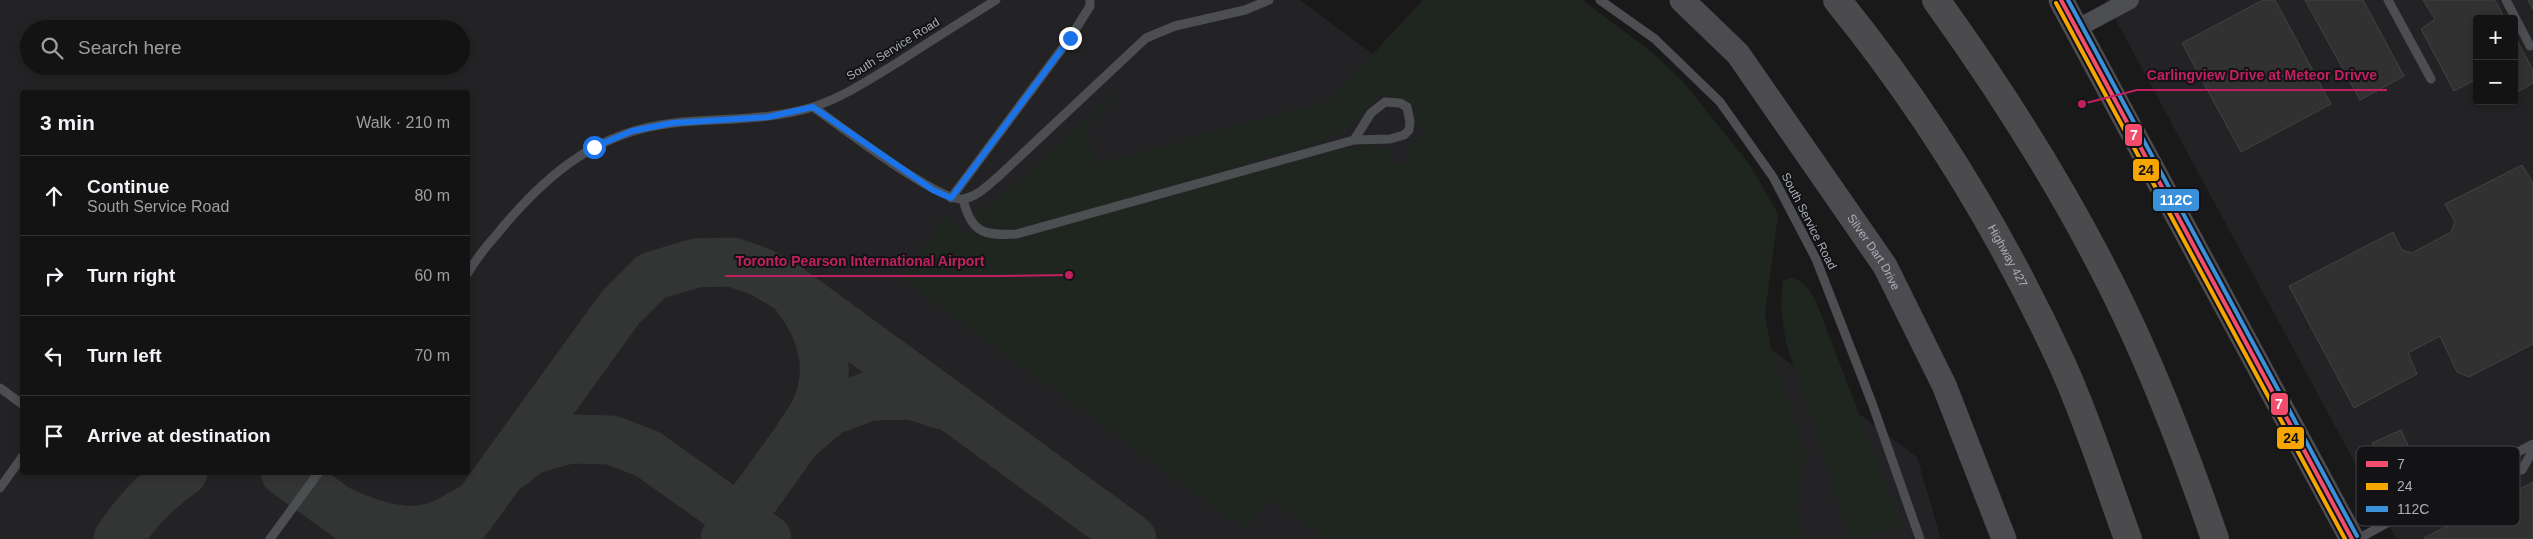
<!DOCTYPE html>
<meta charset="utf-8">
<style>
body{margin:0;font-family:Helvetica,sans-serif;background:#1c1c1c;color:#f1f3f6}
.controls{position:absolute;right:15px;top:15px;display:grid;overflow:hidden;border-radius:5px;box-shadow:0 2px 8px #0003}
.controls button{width:45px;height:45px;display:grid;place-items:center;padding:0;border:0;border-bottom:1px solid #323233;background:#131313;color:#f1f3f6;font:25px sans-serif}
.stop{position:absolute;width:15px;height:15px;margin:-11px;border:4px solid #1a73e8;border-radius:50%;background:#fff}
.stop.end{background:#1a73e8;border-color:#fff;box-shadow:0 1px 5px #0008}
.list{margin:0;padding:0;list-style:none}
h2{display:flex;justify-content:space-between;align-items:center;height:65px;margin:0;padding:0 20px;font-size:21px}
h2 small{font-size:16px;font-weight:400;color:#9d9ea0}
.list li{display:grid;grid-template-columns:32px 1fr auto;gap:15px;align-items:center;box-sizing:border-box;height:80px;padding:0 20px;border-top:1px solid #323233}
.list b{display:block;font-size:19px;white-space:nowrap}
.list p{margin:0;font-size:16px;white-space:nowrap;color:#9d9ea0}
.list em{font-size:16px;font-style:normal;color:#9d9ea0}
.icon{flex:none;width:28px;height:28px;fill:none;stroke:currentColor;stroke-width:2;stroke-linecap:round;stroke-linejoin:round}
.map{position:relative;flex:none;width:2533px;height:539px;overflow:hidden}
.search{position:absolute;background:#131313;box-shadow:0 2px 8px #0003;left:20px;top:20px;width:450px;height:55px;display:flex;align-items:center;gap:12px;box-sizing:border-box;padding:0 18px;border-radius:28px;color:#9d9ea0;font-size:19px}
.panel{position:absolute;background:#131313;box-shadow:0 2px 8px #0003;left:20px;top:90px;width:450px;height:385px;border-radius:5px}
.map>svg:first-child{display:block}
.built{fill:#232325;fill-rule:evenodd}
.green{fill:#1f2620}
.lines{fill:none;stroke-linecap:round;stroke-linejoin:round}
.taxiway{stroke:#333434;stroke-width:49}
.building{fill:#313131;stroke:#414245}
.lane{stroke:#4d4e52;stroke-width:9}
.street{stroke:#4d4e52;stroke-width:18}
.secondary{stroke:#4c4c50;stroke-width:25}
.highway{stroke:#4b4b4e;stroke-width:28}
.bus-1-casing{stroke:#131315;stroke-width:8}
.bus-2-casing{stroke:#131315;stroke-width:8}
.bus-3-casing{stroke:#131315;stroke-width:8}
.bus-1{stroke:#f44d6c;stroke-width:4}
.bus-2{stroke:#f7a600;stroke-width:4}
.bus-3{stroke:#3a90db;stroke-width:4}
.route{stroke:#1a73e8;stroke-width:6}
.labels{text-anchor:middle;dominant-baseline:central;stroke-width:4;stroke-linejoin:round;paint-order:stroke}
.street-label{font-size:12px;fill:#aaafb9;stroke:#131315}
.key{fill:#131315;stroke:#404246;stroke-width:1}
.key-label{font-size:14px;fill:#aaafb9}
.leader{fill:none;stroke:#c12060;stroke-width:2}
.callout-dot{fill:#c12060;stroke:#131315;stroke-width:2}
.callout-label{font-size:14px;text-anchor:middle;font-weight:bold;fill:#c12060;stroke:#131315;stroke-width:4;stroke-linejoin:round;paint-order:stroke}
.line-badge{stroke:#131315;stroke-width:2}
.badge-label{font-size:14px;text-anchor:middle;font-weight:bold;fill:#fff}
.pale-badge-label{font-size:14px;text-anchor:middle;font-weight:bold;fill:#111}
</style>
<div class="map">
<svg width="2533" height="539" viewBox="0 0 2533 539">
<rect width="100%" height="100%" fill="#191919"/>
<path class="built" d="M0,0H1300L1917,457L1941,539H0ZM29,29H461V66H29ZM22,92H468V472H22Z
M2105,0H2533V539H2396ZM2477,19H2514V101H2477Z"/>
<path class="green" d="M1423,0H1582L1653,53L1685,84L1750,165L1778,214L1765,315L1770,344L1804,447L1806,457L1795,508L1805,539H1326L1270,498L1244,529L901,278L946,216L962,230L992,239L1010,241L1135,204L1343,148L1364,145L1385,148L1395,163L1407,162L1410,143L1424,136L1412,106L1390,94L1378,97L1348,129L1313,144L1019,230C1003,231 992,228 978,221L977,213L1002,196L1114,92L1121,93L1086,128L1095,164L1329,101Z
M1792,277C1806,283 1811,291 1817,304L1902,526L1859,539L1850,538L1786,343L1781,307L1783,281Z"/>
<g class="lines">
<path class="taxiway" d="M796,296C822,329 834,370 815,410C811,419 804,428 799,436
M506,469L531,450L570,439L611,440L648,454L767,539
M285,472L359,525
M339,510C368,524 407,538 440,525C453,519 465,512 478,505
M118,539C136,512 155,491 183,472
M453,539L620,308L652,276L696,263L732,262L761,272L790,289L1132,539
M725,539L798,438L830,411L870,396L912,395L942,405"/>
</g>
<path class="building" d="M2263,0H2275L2331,104L2241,152L2182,43Z
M2305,0H2363L2404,76L2360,100Z
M2423,0H2495L2505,19H2477V79L2454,91L2421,29L2435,19Z
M2528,0H2533V10Z
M2514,35L2533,70V83L2514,94Z
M2522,165L2533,183V344L2469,377L2457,372L2440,336L2408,353L2417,374L2354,408L2289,286L2393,232L2402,250L2412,253L2451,232L2455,222L2445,204Z
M2401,430L2421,474L2392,487L2372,443Z
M2533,482V539H2424V538Z"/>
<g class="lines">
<path class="lane" d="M1600,0L1655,39L1720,102L1773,177L1816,259L1872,403L1920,539
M2388,0L2431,79
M2506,0L2530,46
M813,107C838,124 939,203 964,199C978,196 988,185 999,176L1146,38L1175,26L1245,10L1269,0
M951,198L1070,38L1090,6V0
M963,199C971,233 984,236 1017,234L1354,140L1390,139L1404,135L1409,130L1410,122L1407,107L1400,103L1385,102L1371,113L1354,140
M468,273C477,256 490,243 502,228C549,172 599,131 674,123C721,118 768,121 813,107C844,97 872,78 900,61C932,40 964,20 996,0
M0,388L22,404
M2522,470L2533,450
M2468,479L2533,444
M0,488L22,457
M270,539L319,472
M2358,539L2467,479L2497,482"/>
<path class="street" d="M2076,29L2130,0"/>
<g class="secondary">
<path id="s1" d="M1682,0L1738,54L1885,266L1944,385L2004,539"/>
<path d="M2061,0L2352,539"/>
</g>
<g class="highway">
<path id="s2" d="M1837,0C1927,111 2003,235 2063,366C2088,422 2107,481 2128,539"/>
<path d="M1936,0C2013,107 2084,221 2138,341C2167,406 2192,472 2215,539"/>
</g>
<g class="bus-1-casing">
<path id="bus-1" d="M2061,0L2352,539"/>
</g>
<g class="bus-2-casing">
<path id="bus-2" d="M2056,3L2345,539"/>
</g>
<g class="bus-3-casing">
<path id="bus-3" d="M2068,0L2357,536"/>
</g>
<use href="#bus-1" class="bus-1"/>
<use href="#bus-2" class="bus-2"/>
<use href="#bus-3" class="bus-3"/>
</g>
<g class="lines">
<path class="route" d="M594,147L632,131L672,123L768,117L813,107L933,190L951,198L1070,38"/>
</g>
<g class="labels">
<g class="street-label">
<text transform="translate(893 49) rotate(-32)">South Service Road</text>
<text transform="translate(1809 221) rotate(63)">South Service Road</text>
<text stroke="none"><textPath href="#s1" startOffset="318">Silver Dart Drive</textPath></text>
<text stroke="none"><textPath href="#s2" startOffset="308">Highway 427</textPath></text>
</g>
</g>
<rect x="2356" y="446" width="164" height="80" rx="8" class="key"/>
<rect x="2366" y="461" width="22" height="6" fill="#f44d6c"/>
<rect x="2366" y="483" width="22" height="7" fill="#f7a600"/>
<rect x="2366" y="506" width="22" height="6" fill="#3a90db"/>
<g class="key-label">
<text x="2397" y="469">7</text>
<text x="2397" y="491">24</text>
<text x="2397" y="514">112C</text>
</g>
<path class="leader" d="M2082 104L2137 90H2387M1069 275L995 276H725"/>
<g class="callout-dot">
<circle cx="2082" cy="104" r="5"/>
<circle cx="1069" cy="275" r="5"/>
</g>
<g class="callout-label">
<text x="2262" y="80">Carlingview Drive at Meteor Drivve</text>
<text x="860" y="266">Toronto Pearson International Airport</text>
</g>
<g class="line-badge">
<rect x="2124" y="123" width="19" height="24" rx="5" fill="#f44d6c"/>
<rect x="2132" y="158" width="28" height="24" rx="5" fill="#f7a600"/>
<rect x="2152" y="188" width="48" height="24" rx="5" fill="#3a90db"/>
<rect x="2270" y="392" width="19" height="24" rx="5" fill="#f44d6c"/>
<rect x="2276" y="426" width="29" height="24" rx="5" fill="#f7a600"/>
</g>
<g class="badge-label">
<text x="2134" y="140">7</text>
<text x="2176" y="205">112C</text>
<text x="2279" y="409">7</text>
</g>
<g class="pale-badge-label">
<text x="2146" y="175">24</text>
<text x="2291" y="443">24</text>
</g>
</svg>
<div class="controls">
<button>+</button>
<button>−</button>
</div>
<div class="stop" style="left:594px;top:147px"></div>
<div class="stop end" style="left:1070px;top:38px"></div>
<div class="search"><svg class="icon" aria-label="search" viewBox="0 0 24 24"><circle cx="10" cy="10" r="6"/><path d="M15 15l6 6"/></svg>Search here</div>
<section class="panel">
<h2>3 min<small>Walk · 210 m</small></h2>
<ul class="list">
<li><svg class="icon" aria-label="ahead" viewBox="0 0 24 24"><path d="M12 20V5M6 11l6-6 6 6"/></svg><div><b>Continue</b><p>South Service Road</p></div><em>80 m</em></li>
<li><svg class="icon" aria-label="right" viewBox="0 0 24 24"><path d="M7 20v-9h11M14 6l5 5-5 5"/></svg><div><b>Turn right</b></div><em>60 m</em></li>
<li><svg class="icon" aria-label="left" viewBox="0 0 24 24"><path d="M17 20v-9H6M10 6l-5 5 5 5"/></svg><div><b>Turn left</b></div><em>70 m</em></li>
<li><svg class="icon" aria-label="arrive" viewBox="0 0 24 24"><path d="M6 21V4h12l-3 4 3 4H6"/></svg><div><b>Arrive at destination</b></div></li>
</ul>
</section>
</div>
